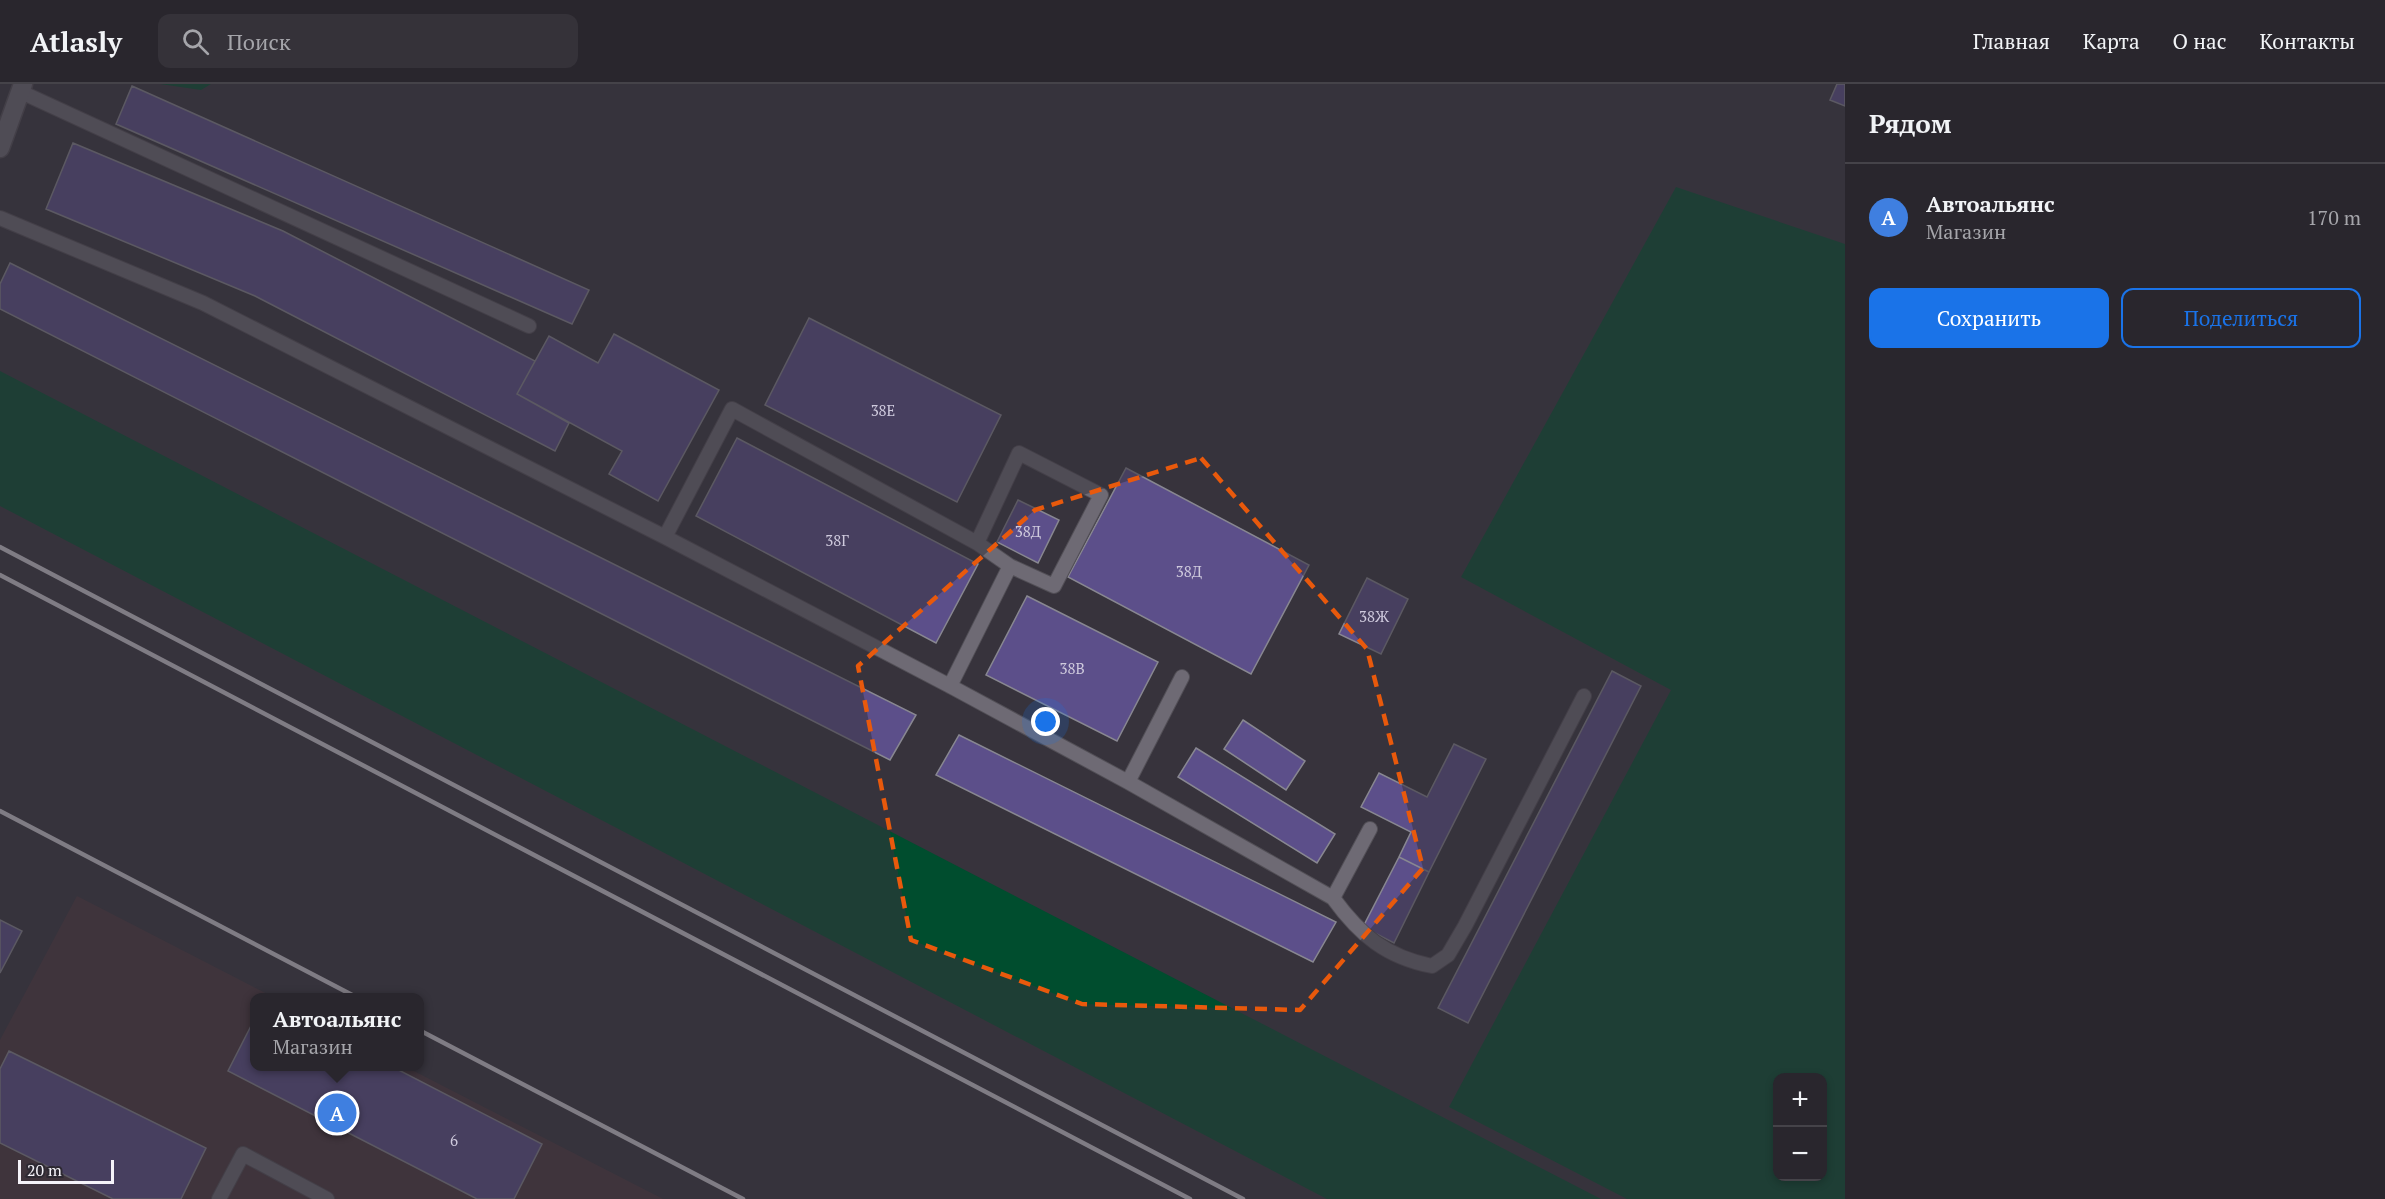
<!DOCTYPE html>
<html lang="ru">
<meta charset="utf-8">
<style>
body{margin:0;font-family:"PT Serif",serif;background:#353239;color:#f1f3f6}
.controls{position:absolute;right:18px;bottom:18px;display:grid;overflow:hidden;border-radius:12px;box-shadow:0 3px 9px #0003}
.controls button{width:54px;height:54px;display:grid;place-items:center;padding:0;border:0;border-bottom:2px solid #454349;background:#29262d;color:#f1f3f6;font:30px sans-serif}
.scale{position:absolute;left:18px;bottom:15px;width:96px;box-sizing:border-box;padding-left:6px;border:3px solid #f5f3f9;border-top:0;font-size:16px;line-height:21px;white-space:nowrap;color:#f5f3f9;-webkit-text-stroke:4px #2d2932;paint-order:stroke}
.you{position:absolute;left:1046px;top:638px;width:21px;height:21px;margin:-15px;border:4px solid #fff;border-radius:50%;background:#1a73e8;box-shadow:0 0 0 9px #1a73e833}
.badge{display:grid;place-items:center;width:39px;height:39px;border-radius:50%;background:#1a73e8;color:#fff;font-size:20px;font-weight:700}
.pin{position:absolute;translate:-50% -50%;border:3px solid #fff;box-shadow:0 2px 6px #0006}
.popup{position:absolute;left:250px;top:909px;width:174px;height:78px;box-sizing:border-box;display:grid;place-content:center;border-radius:12px;background:#29262d;filter:drop-shadow(0 2px 4px #0005);font-size:20px;white-space:nowrap;color:#a5a5aa}
.popup b{font-size:22px;color:#f1f3f6}
.popup::after{content:'';position:absolute;left:50%;top:100%;margin-left:-12px;border:12px solid transparent;border-top-color:#29262d}
.list{margin:0;padding:0;list-style:none}
h2{display:flex;justify-content:space-between;align-items:center;height:78px;margin:0;padding:0 24px;font-size:26px}
h2 small{font-size:20px;font-weight:400;color:#a5a5aa}
.list li{display:grid;grid-template-columns:39px 1fr auto;gap:18px;align-items:center;box-sizing:border-box;height:108px;padding:0 24px;border-top:2px solid #454349}
.list b{display:block;font-size:22px;white-space:nowrap}
.list p{margin:0;font-size:20px;white-space:nowrap;color:#a5a5aa}
.list em{font-size:20px;font-style:normal;color:#a5a5aa}
.actions{display:flex;gap:12px;padding:18px 24px}
.actions a{flex:1;padding:14px 0;border:2px solid #1a73e8;border-radius:12px;text-align:center;font-size:21px;color:#1a73e8}
.actions .main{background:#1a73e8;color:#fff}
.icon{flex:none;width:33px;height:33px;fill:none;stroke:currentColor;stroke-width:2;stroke-linecap:round;stroke-linejoin:round}
.map{position:relative;flex:none;width:1845px;height:1115px;overflow:hidden}
header{display:flex;align-items:center;gap:36px;box-sizing:border-box;height:84px;padding:0 30px;background:#29262d;border-bottom:2px solid #454349}
header strong{font-size:28px}
nav{display:flex;gap:33px;margin-inline-start:auto;font-size:21px}
.search{width:420px;height:54px;background:#353239;display:flex;align-items:center;gap:15px;box-sizing:border-box;padding:0 21px;border-radius:12px;color:#a5a5aa;font-size:22px}
main{display:flex}
aside{flex:1;background:#29262d}
.map>svg:first-child{display:block}
.commercial{fill:#4a363d}
.green{fill:#004d2e;fill-rule:evenodd}
.building{fill:#5c4f8a;stroke:#888791;stroke-width:1.5}
.lines{fill:none;stroke-linecap:round;stroke-linejoin:round}
.lane-casing{stroke:#524f56;stroke-width:16}
.street-casing{stroke:#524f56;stroke-width:21}
.lane{stroke:#6e6a74;stroke-width:14}
.street{stroke:#6e6a74;stroke-width:18}
.rail{stroke:#d7d5db;stroke-width:4.5}
.marked{fill:none;stroke:#e8590c;stroke-width:4.5;stroke-dasharray:12 8;stroke-linejoin:round}
.labels{text-anchor:middle;dominant-baseline:central;stroke-width:4.5;stroke-linejoin:round;paint-order:stroke}
.number-label{font-size:15px;fill:#cfcadd}
</style>
<header>
<strong>Atlasly</strong>
<div class="search"><svg class="icon" aria-label="search" viewBox="0 0 24 24"><circle cx="10" cy="10" r="6"/><path d="M15 15l6 6"/></svg>Поиск</div>
<nav><a>Главная</a><a>Карта</a><a>О нас</a><a>Контакты</a></nav>
</header>
<main>
<div class="map">
<svg width="1845" height="1115" viewBox="0 0 1845 1115">
<rect width="100%" height="100%" fill="#37333c"/>
<path class="commercial" d="M77,812L273,913L254,914V982L406,983L663,1115H0V956Z"/>
<path class="green" d="M160,0H211L201,6Z
M1676,103L1845,160V1115H1627L1449,1023L1671,606L1461,493ZM1778,994H1822V1092H1778Z
M0,287L1601,1115H1327L0,422Z"/>
<path class="building" d="M1837,0H1845V22L1830,16Z
M132,2L589,206L572,240L116,40Z
M73,59L283,147L535,277L517,310L569,339L555,367L255,212L46,125Z
M10,179L916,631L890,676L0,225V200Z
M809,234L1001,331L957,418L765,321Z
M614,250L719,306L658,417L609,390L622,367L517,310L549,252L598,279Z
M737,354L978,480L936,559L696,432Z
M1126,384L1309,481L1251,590L1068,493Z
M1018,416L1059,436L1038,479L997,458Z
M1367,494L1408,515L1381,570L1339,550Z
M1027,512L1158,578L1117,657L986,591Z
M1612,587L1641,602L1468,939L1438,924Z
M1243,636L1305,677L1286,706L1224,665Z
M959,651L1336,838L1313,878L936,691Z
M1454,660L1486,675L1429,788L1399,773L1411,748L1361,723L1379,689L1427,713Z
M1196,664L1335,750L1317,779L1178,693Z
M1399,773L1429,788L1394,859L1363,843Z
M0,836L22,847L0,889Z
M254,936V982H391L542,1060L514,1115H477L228,987Z
M9,967L206,1064L181,1115H113L0,1059V985Z"/>
<g class="lines">
<g class="lane-casing">
<path id="lane" d="M21,8L529,242
M0,134L203,219L665,453L950,602L1128,698L1333,814C1360,851 1386,873 1432,882L1448,871L1465,842L1584,612
M665,453L732,325L977,459
M950,602L1010,482L1054,502L1101,411L1019,369L977,459L1010,482
M1128,698L1182,593
M1333,814L1370,745
M219,1115L243,1070L327,1115"/>
</g>
<g class="street-casing">
<path id="street" d="M0,64L23,0"/>
</g>
<use href="#lane" class="lane"/>
<use href="#street" class="street"/>
<path class="rail" d="M0,463L1243,1115
M0,491L1190,1115
M0,727L358,914
M419,946L743,1115"/>
</g>
<path d="M0 0H1845V1115H0ZM1201,374L1367,565L1423,784L1300,926L1082,920L911,856L858,582L1035,426Z" fill="#37333c" fill-opacity=".55" fill-rule="evenodd"/>
<path class="marked" d="M1201,374L1367,565L1423,784L1300,926L1082,920L911,856L858,582L1035,426Z"/>
<g class="labels">
<g class="number-label">
<text x="883" y="326">38Е</text>
<text x="1028" y="447">38Д</text>
<text x="837" y="456">38Г</text>
<text x="1189" y="487">38Д</text>
<text x="1374" y="532">38Ж</text>
<text x="1072" y="584">38В</text>
<text x="454" y="1056">6</text>
</g>
</g>
</svg>
<div class="controls">
<button>+</button>
<button>−</button>
</div>
<div class="scale">20 m</div>
<div class="you"></div>
<div class="pin badge" style="left:337px;top:1029px;background:#3f7fe0">A</div>
<div class="popup"><b>Автоальянс</b>Магазин</div>
</div>
<aside>
<h2>Рядом<small></small></h2>
<ul class="list">
<li><span class="badge" style="background:#3f7fe0">A</span><div><b>Автоальянс</b><p>Магазин</p></div><em>170 m</em></li>
</ul>
<div class="actions"><a class="main">Сохранить</a><a>Поделиться</a></div>
</aside>
</main>
